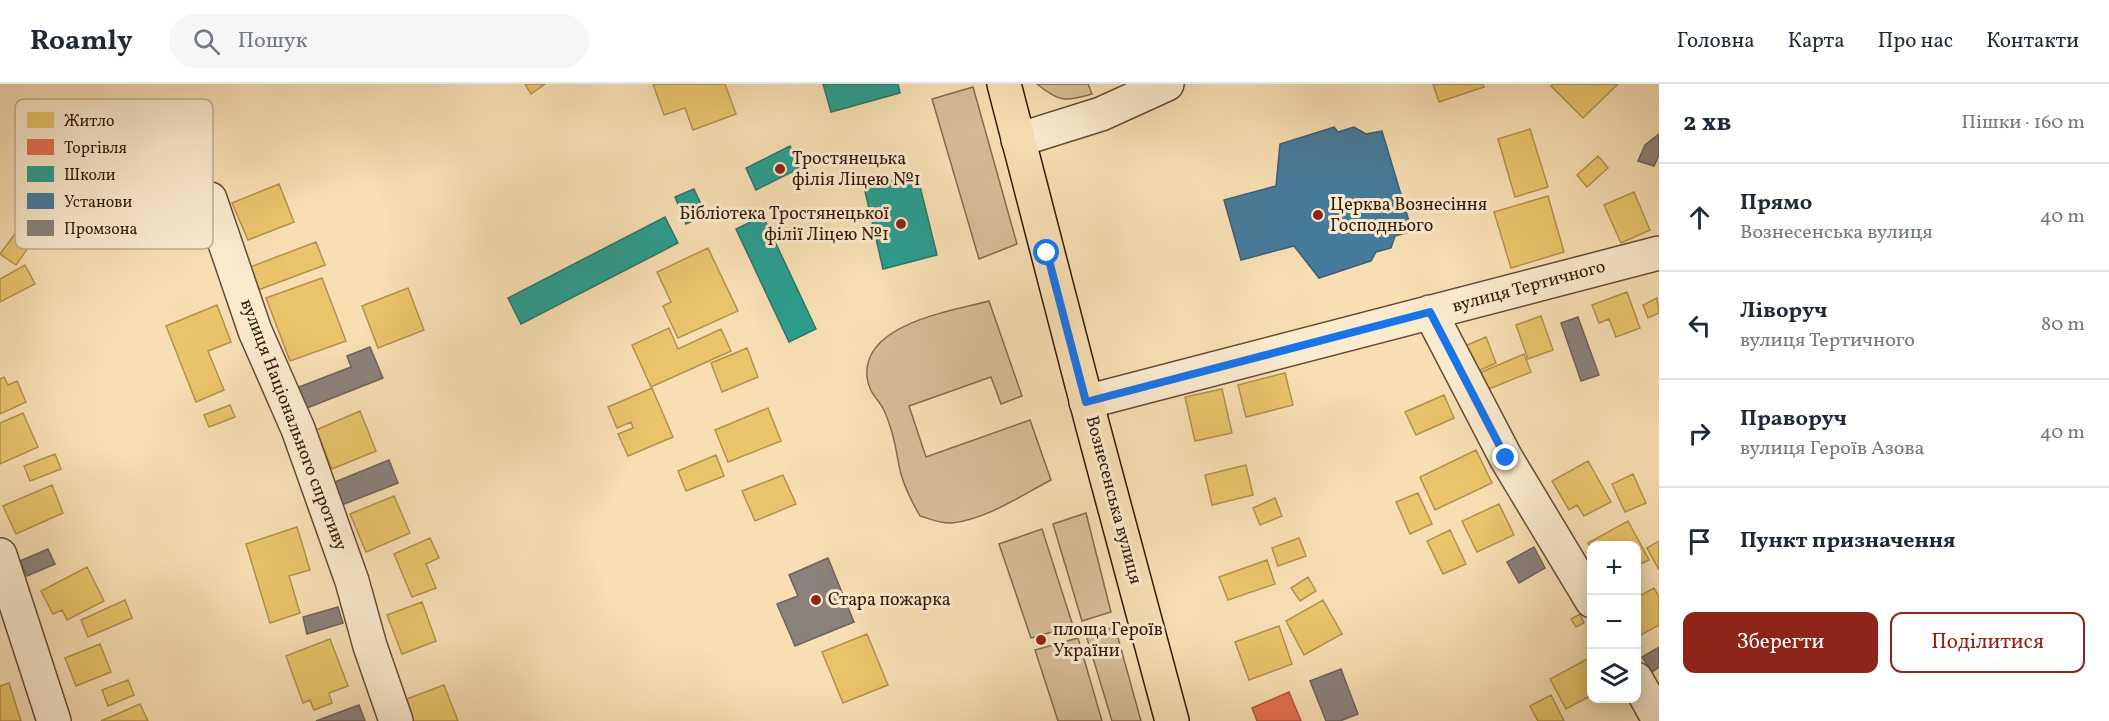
<!DOCTYPE html>
<html lang="uk">
<meta charset="utf-8">
<style>
body{margin:0;font-family:Vollkorn,serif;background:#f6f6f7;color:#1f2937}
.controls{position:absolute;right:18px;bottom:18px;display:grid;overflow:hidden;border-radius:12px;box-shadow:0 3px 15px #0003}
.controls button{width:54px;height:54px;display:grid;place-items:center;padding:0;border:0;border-bottom:2px solid #e0e1e3;background:#fff;color:#1f2937;font:30px sans-serif}
.stop{position:absolute;width:18px;height:18px;margin:-14px;border:4px solid #1a73e8;border-radius:50%;background:#fff}
.stop.end{background:#1a73e8;border-color:#fff;box-shadow:0 2px 6px #0008}
.list{margin:0;padding:0;list-style:none}
h2{display:flex;justify-content:space-between;align-items:center;height:78px;margin:0;padding:0 24px;font-size:26px}
h2 small{font-size:20px;font-weight:400;color:#747a83}
.list li{display:grid;grid-template-columns:39px 1fr auto;gap:18px;align-items:center;box-sizing:border-box;height:108px;padding:0 24px;border-top:2px solid #e0e1e3}
.list b{display:block;font-size:22px;white-space:nowrap}
.list p{margin:0;font-size:20px;white-space:nowrap;color:#747a83}
.list em{font-size:20px;font-style:normal;color:#747a83}
.actions{display:flex;gap:12px;padding:18px 24px}
.actions a{flex:1;padding:14px 0;border:2px solid #8f2418;border-radius:12px;text-align:center;font-size:21px;color:#8f2418}
.actions .main{background:#8f2418;color:#fff}
.icon{flex:none;width:33px;height:33px;fill:none;stroke:currentColor;stroke-width:2;stroke-linecap:round;stroke-linejoin:round}
.map{position:relative;flex:none;width:1659px;height:637px;overflow:hidden}
header{display:flex;align-items:center;gap:36px;box-sizing:border-box;height:84px;padding:0 30px;background:#fff;border-bottom:2px solid #e0e1e3}
header strong{font-size:28px}
nav{display:flex;gap:33px;margin-inline-start:auto;font-size:21px}
.search{width:420px;height:54px;background:#f6f6f7;display:flex;align-items:center;gap:15px;box-sizing:border-box;padding:0 21px;border-radius:33px;color:#747a83;font-size:22px}
main{display:flex}
aside{flex:1;background:#fff}
.map>svg:first-child{display:block}
.green{fill:#d6bd96;stroke:#856a50;stroke-width:1.5}
.homes{fill:#e9c46a;stroke:#b3904d;stroke-width:1.5}
.shops{fill:#e76f51;stroke:#b1553b;stroke-width:1.5}
.schools{fill:#2a9d8f;stroke:#2d7567;stroke-width:1.5}
.public{fill:#457b9d;stroke:#405d71;stroke-width:1.5}
.industry{fill:#8a817c;stroke:#70625a;stroke-width:1.5}
.lines{fill:none;stroke-linecap:round;stroke-linejoin:round}
.minor-casing{stroke:#654a34;stroke-width:36}
.major-casing{stroke:#341809;stroke-width:36}
.minor{stroke:#faeace;stroke-width:33}
.major{stroke:#f7dfb3;stroke-width:33}
.route{stroke:#1a73e8;stroke-width:8}
.poi-dot{fill:#8f2418;stroke:#faeace;stroke-width:2}
.labels{text-anchor:middle;dominant-baseline:central;stroke-width:6;stroke-linejoin:round;paint-order:stroke}
.poi-label{font-size:18px;fill:#341809;stroke:#faeace;text-anchor:start}
.street-label{font-size:18px;fill:#341809;stroke:#faeace}
.key{fill:#faeace;stroke:#bfab93;stroke-width:1.5}
.key-label{font-size:16px;fill:#341809}
</style>
<header>
<strong>Roamly</strong>
<div class="search"><svg class="icon" aria-label="search" viewBox="0 0 24 24"><circle cx="10" cy="10" r="6"/><path d="M15 15l6 6"/></svg>Пошук</div>
<nav><a>Головна</a><a>Карта</a><a>Про нас</a><a>Контакти</a></nav>
</header>
<main>
<div class="map">
<svg width="1659" height="637" viewBox="0 0 1659 637">
<rect width="100%" height="100%" fill="#f7dfb3"/>
<filter id="stains"><feTurbulence type="fractalNoise" baseFrequency=".00333" numOctaves="4"/><feColorMatrix values="0 0 0 0 .2 0 0 0 0 .09 0 0 0 0 .02 0 0 0 .5 -.17"/></filter>
<radialGradient id="worn" r=".72"><stop offset=".6" stop-color="#630" stop-opacity="0"/><stop offset="1" stop-color="#630" stop-opacity=".3"/></radialGradient>
<path class="green" d="M1037,0H1088L1092,10C1065,18 1059,18 1037,0Z
M973,3L1017,160L979,175L932,15Z
M989,217L1022,312L1001,320L991,293L909,322L926,373L1030,336L1051,396C1020,412 987,435 952,439C941,440 930,435 920,432C912,418 905,405 901,390C897,375 896,360 891,345C889,339 886,330 883,324C876,313 868,307 867,292C863,240 951,227 989,217Z
M1086,429L1111,528L1082,537L1053,440Z
M1042,445L1073,542L1031,554L999,460Z
M1115,543L1141,637H1112L1086,551Z
M1078,554L1102,637H1058L1035,566Z"/>
<path class="homes" d="M525,0H545L531,10Z
M653,0H725L736,30L693,46L685,24L664,31Z
M1433,0H1483L1484,3L1439,18Z
M1553,0H1618L1583,34L1551,2Z
M1530,45L1548,103L1515,113L1498,55Z
M1598,72L1608,84L1587,103L1577,91Z
M279,100L294,138L248,156L232,119Z
M1634,108L1650,146L1621,159L1604,121Z
M1548,112L1564,168L1511,184L1494,128Z
M20,143L35,154L16,181L0,170Z
M316,158L325,181L258,206L250,183Z
M708,164L738,227L678,254L663,222L671,218L657,188Z
M25,181L35,200L0,218V195Z
M322,194L346,257L290,277L266,214Z
M408,204L424,246L378,264L362,222Z
M1627,208L1640,244L1616,253L1609,235L1599,239L1592,221Z
M1657,214L1659,229L1648,234L1643,221Z
M217,221L231,258L208,267L224,306L196,318L166,242Z
M1541,232L1553,266L1528,275L1516,241Z
M669,244L678,265L721,245L731,267L651,303L632,261Z
M1486,253L1496,279L1476,288L1465,262Z
M747,264L758,293L722,308L711,279Z
M1524,270L1531,288L1484,307L1477,290Z
M1285,289L1293,321L1246,333L1238,301Z
M4,293L8,301L17,297L26,318L0,330V295Z
M652,304L673,353L628,372L618,350L633,344L631,338L617,344L608,323Z
M1222,305L1232,349L1195,357L1185,313Z
M1444,311L1454,334L1416,351L1405,328Z
M230,321L235,333L209,343L204,331Z
M768,324L781,357L728,378L715,346Z
M360,327L376,367L332,385L316,346Z
M23,329L38,363L0,380V339Z
M1476,366L1492,399L1435,426L1420,393Z
M55,370L61,385L30,397L24,382Z
M716,371L724,392L686,407L678,387Z
M1588,377L1611,418L1584,432L1577,421L1569,426L1552,397Z
M1246,381L1253,411L1212,421L1205,391Z
M1633,390L1646,419L1625,428L1612,400Z
M783,391L796,420L755,437L742,407Z
M52,401L63,429L16,450L3,422Z
M1418,409L1432,440L1410,450L1396,418Z
M394,412L410,449L366,468L350,430Z
M1275,414L1282,432L1260,441L1253,424Z
M1499,420L1514,451L1477,468L1462,437Z
M1628,437L1649,476L1636,482V462H1592V465L1588,459Z
M297,443L310,486L289,492L300,529L270,539L246,460Z
M1450,446L1466,480L1443,490L1427,457Z
M430,454L439,474L426,480L436,504L412,513L394,470Z
M1299,454L1306,472L1278,482L1272,464Z
M1659,457V486L1647,464Z
M1267,476L1275,500L1228,516L1219,493Z
M87,483L104,517L67,536L62,526L53,530L41,507Z
M1308,493L1316,507L1300,517L1291,504Z
M1654,504L1659,513V541L1641,551L1636,543V514Z
M125,516L132,534L88,553L81,536Z
M1323,516L1342,550L1304,571L1286,537Z
M422,518L436,557L402,570L387,531Z
M1580,530L1584,539L1576,543L1571,535Z
M1279,542L1292,580L1249,596L1235,558Z
M867,550L888,601L843,619L822,568Z
M330,555L348,602L329,609L332,619L314,626L310,616L303,619L286,572Z
M100,560L111,588L76,602L65,574Z
M1591,573L1592,611L1566,625L1550,595Z
M128,596L134,611L108,622L102,606Z
M9,599L21,637H0V602Z
M444,601L458,637H412L404,616Z
M1551,611L1564,637H1538L1530,622Z
M140,620L148,637H101Z"/>
<path class="shops" d="M1289,608L1301,637H1257L1252,624Z"/>
<path class="schools" d="M823,0H898L900,9L831,28Z
M790,62L800,84L756,106L746,84Z
M917,90L937,171L883,185L864,103Z
M694,105L706,131L686,140L675,113Z
M763,132L816,245L789,258L736,145Z
M665,133L678,159L521,240L508,214Z"/>
<path class="public" d="M1334,43L1338,48L1354,43L1366,50L1382,47L1412,147L1395,152L1391,164L1376,168L1371,177L1319,194L1294,162L1241,176L1224,116L1276,102L1280,60Z"/>
<path class="industry" d="M1659,50V71L1654,82L1638,77L1645,61Z
M1578,233L1599,291L1581,297L1561,239Z
M370,263L383,294L302,326L294,305L351,283L347,272Z
M389,376L398,399L339,422L330,400Z
M1534,463L1545,484L1519,499L1507,478Z
M48,465L55,480L27,492L20,477Z
M828,474L854,538L795,562L777,520L798,512L789,491Z
M338,523L343,539L307,550L303,533Z
M1659,563V583L1652,588L1642,573Z
M1341,585L1358,630L1340,637H1326L1310,597Z
M359,621L365,637H316Z"/>
<g class="lines">
<g class="minor-casing">
<path id="minor" d="M1018,56L1101,30L1167,0
M210,115L255,247L298,345L352,497L370,562L396,637
M1430,228L1506,374L1592,517
M1086,318L1659,169
M0,471L54,637
M1636,595L1659,636"/>
</g>
<g class="major-casing">
<path id="major" d="M1004,0L1093,343L1172,637"/>
</g>
<use href="#minor" class="minor"/>
<use href="#major" class="major"/>
</g>
<g class="lines">
<path class="route" d="M1047,169L1086,318L1430,228L1506,374"/>
</g>
<g class="poi-dot">
<circle cx="780" cy="85" r="6"/>
<circle cx="1318" cy="131" r="6"/>
<circle cx="901" cy="140" r="6"/>
<circle cx="816" cy="516" r="6"/>
<circle cx="1041" cy="556" r="6"/>
</g>
<g class="labels">
<g class="poi-label">
<text x="792" y="75">Тростянецька<tspan x="792" dy="21">філія Ліцею №1</tspan></text>
<text x="1330" y="121">Церква Вознесіння<tspan x="1330" dy="21">Господнього</tspan></text>
<text x="889" y="130" text-anchor="end">Бібліотека Тростянецької<tspan x="889" dy="21">філії Ліцею №1</tspan></text>
<text x="828" y="516">Стара пожарка</text>
<text x="1053" y="546">площа Героїв<tspan x="1053" dy="21">України</tspan></text>
</g>
<g class="street-label">
<text transform="translate(1529 203) rotate(-15)">вулиця Тертичного</text>
<text transform="translate(293 341) rotate(69)">вулиця Національного спротиву</text>
<text transform="translate(1113 416) rotate(75)">Вознесенська вулиця</text>
</g>
</g>
<rect x="15" y="15" width="198" height="150" rx="9" class="key"/>
<rect x="27" y="28" width="27" height="16" fill="#e9c46a"/>
<rect x="27" y="55" width="27" height="16" fill="#e76f51"/>
<rect x="27" y="82" width="27" height="16" fill="#2a9d8f"/>
<rect x="27" y="109" width="27" height="16" fill="#457b9d"/>
<rect x="27" y="136" width="27" height="16" fill="#8a817c"/>
<g class="key-label">
<text x="64" y="42">Житло</text>
<text x="64" y="69">Торгівля</text>
<text x="64" y="96">Школи</text>
<text x="64" y="123">Установи</text>
<text x="64" y="150">Промзона</text>
</g>
<rect width="100%" height="100%" filter="url(#stains)"/>
<rect width="100%" height="100%" fill="url(#worn)"/>
</svg>
<div class="controls">
<button>+</button>
<button>−</button>
<button><svg class="icon" aria-label="layers" viewBox="0 0 24 24"><path d="M12 4l9 5-9 5-9-5zM3 14l9 5 9-5"/></svg></button>
</div>
<div class="stop" style="left:1047px;top:169px"></div>
<div class="stop end" style="left:1506px;top:374px"></div>
</div>
<aside>
<h2>2 хв<small>Пішки · 160 m</small></h2>
<ul class="list">
<li><svg class="icon" aria-label="ahead" viewBox="0 0 24 24"><path d="M12 20V5M6 11l6-6 6 6"/></svg><div><b>Прямо</b><p>Вознесенська вулиця</p></div><em>40 m</em></li>
<li><svg class="icon" aria-label="left" viewBox="0 0 24 24"><path d="M17 20v-9H6M10 6l-5 5 5 5"/></svg><div><b>Ліворуч</b><p>вулиця Тертичного</p></div><em>80 m</em></li>
<li><svg class="icon" aria-label="right" viewBox="0 0 24 24"><path d="M7 20v-9h11M14 6l5 5-5 5"/></svg><div><b>Праворуч</b><p>вулиця Героїв Азова</p></div><em>40 m</em></li>
<li><svg class="icon" aria-label="arrive" viewBox="0 0 24 24"><path d="M6 21V4h12l-3 4 3 4H6"/></svg><div><b>Пункт призначення</b></div></li>
</ul>
<div class="actions"><a class="main">Зберегти</a><a>Поділитися</a></div>
</aside>
</main>
